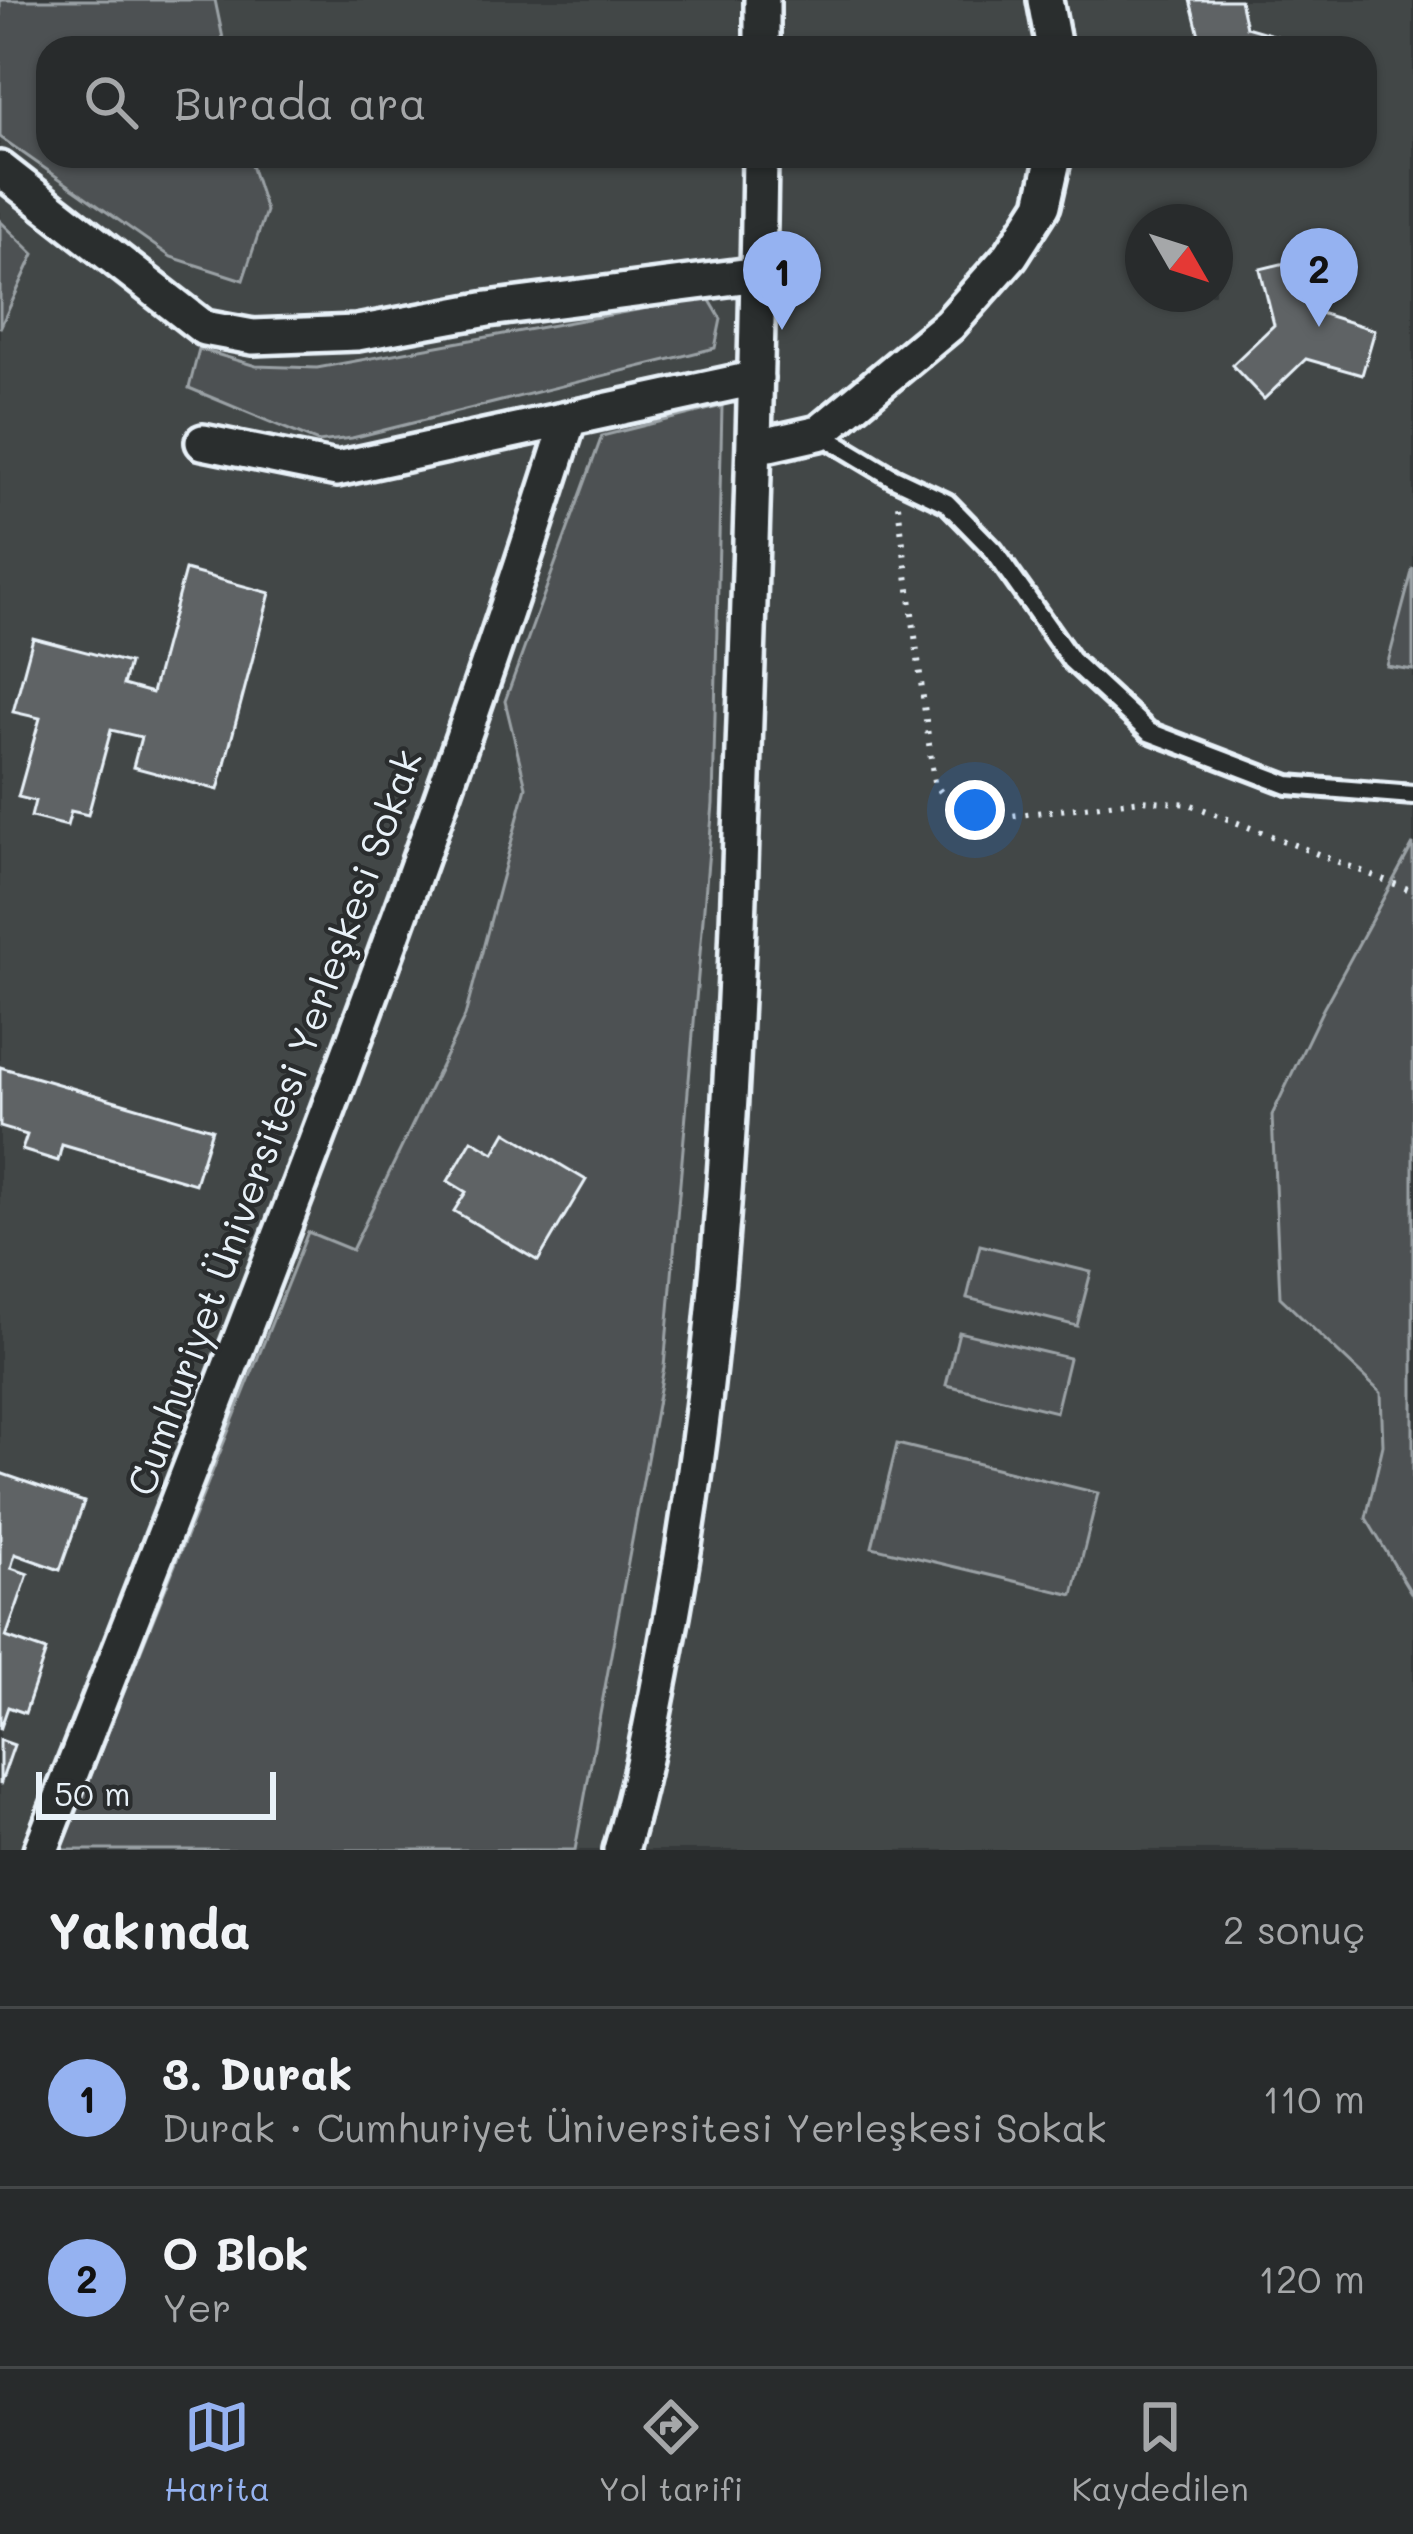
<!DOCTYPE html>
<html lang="tr">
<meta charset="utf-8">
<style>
body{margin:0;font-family:Mali,sans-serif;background:#303334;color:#f1f3f6}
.compass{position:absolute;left:1125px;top:204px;width:108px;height:108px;border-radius:50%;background:#282b2c;box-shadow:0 3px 9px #0004;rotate:129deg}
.scale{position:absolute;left:36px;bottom:30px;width:240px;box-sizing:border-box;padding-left:12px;border:6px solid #e8f1f8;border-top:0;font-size:33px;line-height:42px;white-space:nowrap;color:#e8f1f8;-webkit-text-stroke:9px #2a2d2e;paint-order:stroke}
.you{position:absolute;left:975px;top:810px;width:42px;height:42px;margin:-30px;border:9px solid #fff;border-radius:50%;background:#1a73e8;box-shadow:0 0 0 18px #1a73e833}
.badge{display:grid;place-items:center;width:78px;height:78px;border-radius:50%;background:#95b2f1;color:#111;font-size:39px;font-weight:700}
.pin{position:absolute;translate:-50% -99px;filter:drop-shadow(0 3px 6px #0008)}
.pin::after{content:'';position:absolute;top:63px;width:42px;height:36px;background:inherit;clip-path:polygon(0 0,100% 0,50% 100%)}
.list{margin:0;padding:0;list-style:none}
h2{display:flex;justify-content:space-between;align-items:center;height:156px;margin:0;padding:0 48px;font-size:51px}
h2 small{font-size:39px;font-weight:400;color:#a5a7a9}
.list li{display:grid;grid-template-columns:78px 1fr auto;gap:36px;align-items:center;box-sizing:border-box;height:180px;padding:0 48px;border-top:3px solid #444748}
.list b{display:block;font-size:45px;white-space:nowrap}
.list p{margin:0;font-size:39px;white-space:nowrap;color:#a5a7a9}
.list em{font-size:39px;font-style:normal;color:#a5a7a9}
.icon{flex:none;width:66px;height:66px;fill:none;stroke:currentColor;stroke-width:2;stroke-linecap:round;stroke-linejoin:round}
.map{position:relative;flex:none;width:1413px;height:1850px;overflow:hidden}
.search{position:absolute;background:#282b2c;box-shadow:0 3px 9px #0004;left:36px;right:36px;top:36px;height:132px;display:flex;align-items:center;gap:30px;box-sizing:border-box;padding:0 42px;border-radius:36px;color:#a5a7a9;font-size:45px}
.sheet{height:516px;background:#282b2c}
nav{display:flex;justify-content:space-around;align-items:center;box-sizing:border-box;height:168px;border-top:3px solid #444748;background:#282b2c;font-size:33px;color:#a5a7a9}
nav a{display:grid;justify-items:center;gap:6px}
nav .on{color:#95b2f1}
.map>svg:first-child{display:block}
.built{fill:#424647;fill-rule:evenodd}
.green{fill:#4d5152;stroke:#9aa1a5;stroke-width:3}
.building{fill:#5f6365;stroke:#e8f1f8;stroke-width:3}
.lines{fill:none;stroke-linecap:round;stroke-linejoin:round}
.service-casing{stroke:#e8f1f8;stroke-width:26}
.minor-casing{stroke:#e8f1f8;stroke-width:42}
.path{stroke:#e8f1f8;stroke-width:6;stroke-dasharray:3 9;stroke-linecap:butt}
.service{stroke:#2a2d2e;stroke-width:16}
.minor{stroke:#2a2d2e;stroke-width:33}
.labels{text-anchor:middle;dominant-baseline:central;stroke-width:9;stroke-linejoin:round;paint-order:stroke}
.street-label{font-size:39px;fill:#e8f1f8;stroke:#2a2d2e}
</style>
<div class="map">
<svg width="1413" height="1850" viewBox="0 0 1413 1850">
<rect width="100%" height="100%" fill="#35393a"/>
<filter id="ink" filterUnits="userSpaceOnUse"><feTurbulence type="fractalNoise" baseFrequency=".00833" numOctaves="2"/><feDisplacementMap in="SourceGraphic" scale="24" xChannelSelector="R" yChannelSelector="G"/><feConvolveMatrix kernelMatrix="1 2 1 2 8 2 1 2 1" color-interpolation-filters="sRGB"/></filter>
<g filter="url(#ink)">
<path class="built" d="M0,0H1413V1850H0ZM48,48H1365V156H48ZM1143,222H1215V294H1143Z"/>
<path class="green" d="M0,0H215L225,48H48V156H248L266,211L243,280L171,257L0,137Z
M0,221L34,254L0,328Z
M708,297L721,319L715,348L352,438L318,442L189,388L199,349L256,366L317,368Z
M722,406L713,804L664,1367L575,1850H61L308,1232L352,1250L465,1016L526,787L505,701L602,436Z
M1413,568V670L1387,666Z
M1413,844V1596L1366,1518L1383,1445L1381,1393L1280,1297L1272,1115L1322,1011Z
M980,1245L1091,1272L1077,1326L967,1298Z
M959,1332L1069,1358L1056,1412L946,1385Z
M897,1444L1098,1493L1073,1595L872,1547Z"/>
<path class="building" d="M1190,0H1240L1246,27L1301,43L1300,48H1190L1200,39Z
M1306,258L1320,313L1375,330L1362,375L1306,359L1264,399L1232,365L1274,325L1260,269Z
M185,570L270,593L218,790L133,767L141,737L111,730L88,815L71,811L67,826L31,817L35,801L18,797L40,718L13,712L33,638L129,663L123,685L152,693Z
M0,1067L212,1129L195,1184L62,1145L58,1161L22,1150L27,1135L0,1127Z
M506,1132L586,1180L538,1261L454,1211L466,1192L448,1181L472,1140L494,1153Z
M0,1473L84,1502L60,1570L15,1554L11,1568L28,1574L6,1637L46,1651L25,1713L8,1707L0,1730Z
M0,1740L14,1745L0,1785Z"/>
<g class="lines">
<g class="service-casing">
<path id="service" d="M819,433L894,478L947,503L993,550L1071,660L1149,732L1288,785L1413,795"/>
</g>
<g class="minor-casing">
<path id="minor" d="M1045,0L1054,48
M762,48V0
M0,169L204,328L253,337L357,333L488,309L759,274
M203,442L337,469L756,378
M770,444L819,433L949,325L1011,255L1043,205L1054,156
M41,1850C226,1377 416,904 569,419
M621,1850C641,1783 653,1715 666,1647C718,1379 733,1108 741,835C749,609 757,383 760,156"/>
</g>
<path class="path" d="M898,505L934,782C948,805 967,816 994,818L1142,800L1189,804L1413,891"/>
<use href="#service" class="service"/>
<use href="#minor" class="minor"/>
</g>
</g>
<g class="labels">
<g class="street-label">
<text transform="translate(273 1122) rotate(-70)">Cumhuriyet Üniversitesi Yerleşkesi Sokak</text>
</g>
</g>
</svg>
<svg class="compass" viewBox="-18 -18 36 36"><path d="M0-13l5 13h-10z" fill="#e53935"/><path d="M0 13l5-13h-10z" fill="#a5a7a9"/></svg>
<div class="scale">50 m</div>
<div class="you"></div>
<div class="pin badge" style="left:782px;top:330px">1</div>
<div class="pin badge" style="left:1319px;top:327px">2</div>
<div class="search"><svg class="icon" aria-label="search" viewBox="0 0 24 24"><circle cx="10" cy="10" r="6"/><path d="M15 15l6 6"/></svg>Burada ara</div>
</div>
<section class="sheet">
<h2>Yakında<small>2 sonuç</small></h2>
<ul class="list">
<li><span class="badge">1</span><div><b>3. Durak</b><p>Durak · Cumhuriyet Üniversitesi Yerleşkesi Sokak</p></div><em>110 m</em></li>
<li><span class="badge">2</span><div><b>O Blok</b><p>Yer</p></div><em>120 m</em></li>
</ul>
</section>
<nav>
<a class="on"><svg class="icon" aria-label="map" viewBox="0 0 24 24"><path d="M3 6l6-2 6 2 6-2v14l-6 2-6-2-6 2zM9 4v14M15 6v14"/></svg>Harita</a>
<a><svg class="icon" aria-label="directions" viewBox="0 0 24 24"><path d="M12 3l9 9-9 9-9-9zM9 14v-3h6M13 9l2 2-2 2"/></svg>Yol tarifi</a>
<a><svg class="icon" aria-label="saved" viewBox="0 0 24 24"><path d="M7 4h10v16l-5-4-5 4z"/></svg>Kaydedilen</a>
</nav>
